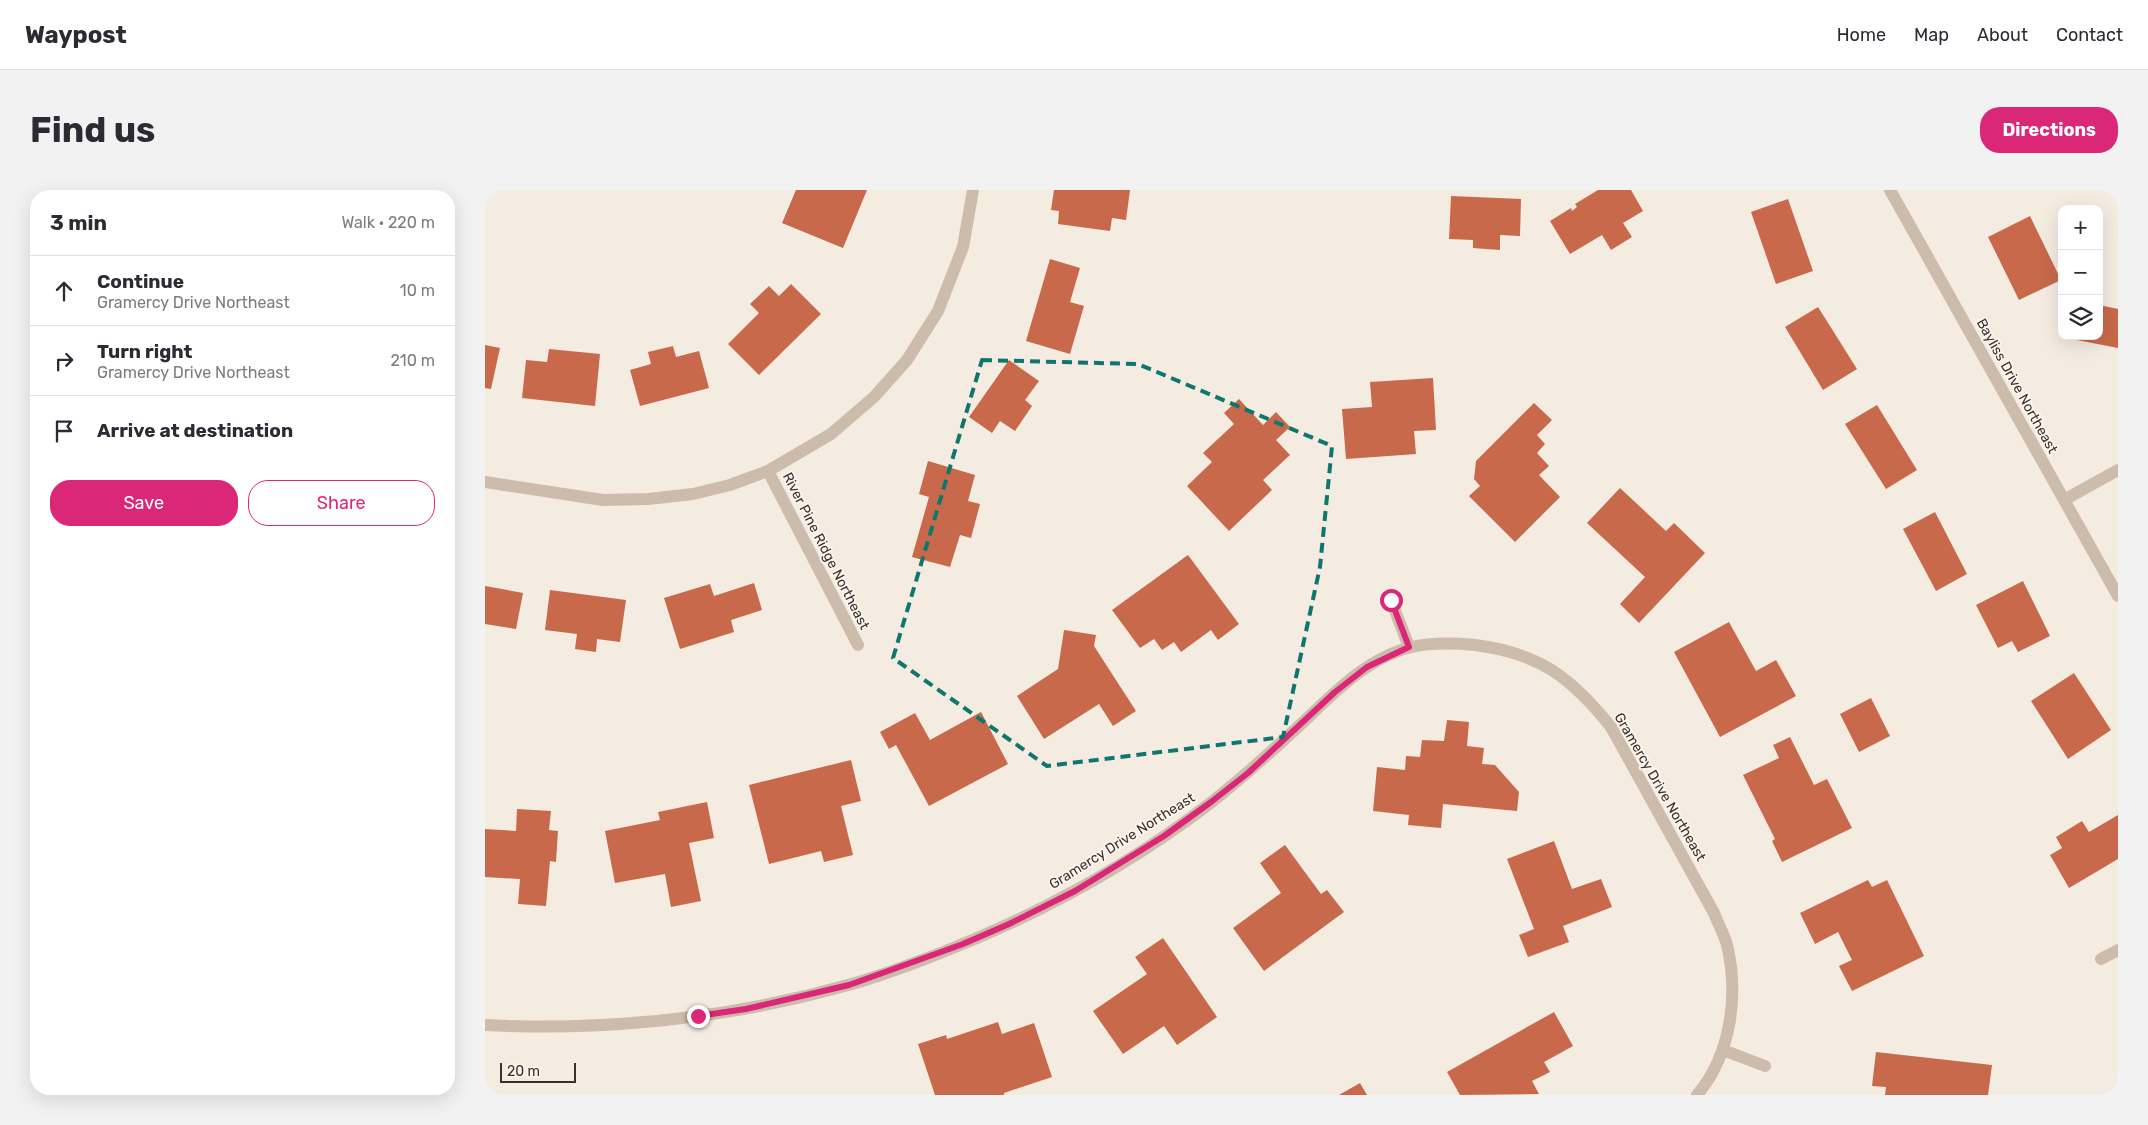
<!DOCTYPE html>
<meta charset="utf-8">
<style>
body{margin:0;font-family:Rubik,sans-serif;background:#f2f2f3;color:#2b2b33}
.controls{position:absolute;right:15px;top:15px;display:grid;overflow:hidden;border-radius:10px;box-shadow:0 5px 20px #0002}
.controls button{width:45px;height:45px;display:grid;place-items:center;padding:0;border:0;border-bottom:1px solid #e1e1e2;background:#fff;color:#2b2b33;font:25px sans-serif}
.scale{position:absolute;left:15px;bottom:12px;width:76px;box-sizing:border-box;padding-left:5px;border:2px solid #3b302b;border-top:0;font-size:14px;line-height:18px;white-space:nowrap;color:#3b302b;-webkit-text-stroke:4px #fbf5ee;paint-order:stroke}
.stop{position:absolute;width:15px;height:15px;margin:-11px;border:4px solid #db2777;border-radius:50%;background:#fff}
.stop.end{background:#db2777;border-color:#fff;box-shadow:0 1px 5px #0008}
.list{margin:0;padding:0;list-style:none}
h2{display:flex;justify-content:space-between;align-items:center;height:65px;margin:0;padding:0 20px;font-size:21px}
h2 small{font-size:16px;font-weight:400;color:#7c7c81}
.list li{display:grid;grid-template-columns:32px 1fr auto;gap:15px;align-items:center;box-sizing:border-box;height:70px;padding:0 20px;border-top:1px solid #e1e1e2}
.list b{display:block;font-size:19px;white-space:nowrap}
.list p{margin:0;font-size:16px;white-space:nowrap;color:#7c7c81}
.list em{font-size:16px;font-style:normal;color:#7c7c81}
.actions{display:flex;gap:10px;padding:15px 20px}
.actions a{flex:1;padding:11px 0;border:1px solid #db2777;border-radius:20px;text-align:center;font-size:18px;color:#db2777}
.actions .main{background:#db2777;color:#fff}
.icon{flex:none;width:28px;height:28px;fill:none;stroke:currentColor;stroke-width:2;stroke-linecap:round;stroke-linejoin:round}
.map{position:relative;flex:none;width:1633px;height:905px;overflow:hidden;border-radius:20px}
header{display:flex;align-items:center;gap:30px;box-sizing:border-box;height:70px;padding:0 25px;background:#fff;border-bottom:1px solid #e1e1e2}
header strong{font-size:24px}
nav{display:flex;gap:28px;margin-inline-start:auto;font-size:18px}
.intro{display:flex;align-items:center;justify-content:space-between;box-sizing:border-box;height:120px;padding:0 30px}
h1{margin:0;font-size:35px}
.button{padding:12px 22px;border-radius:20px;background:#db2777;color:#fff;font-size:18px;font-weight:700}
main{display:flex;gap:30px;padding:0 30px}
aside{flex:1;background:#fff;border-radius:20px;box-shadow:0 5px 20px #0002}
.map>svg:first-child{display:block}
.building{fill:#c8694b}
.lines{fill:none;stroke-linecap:round;stroke-linejoin:round}
.street{stroke:#cdbbac;stroke-width:12}
.route{stroke:#db2777;stroke-width:6}
.marked{fill:none;stroke:#0f766e;stroke-width:4;stroke-dasharray:10 6;stroke-linejoin:round}
.labels{text-anchor:middle;dominant-baseline:central;stroke-width:4;stroke-linejoin:round;paint-order:stroke}
.street-label{font-size:14px;fill:#3b302b;stroke:#fbf5ee}
</style>
<header>
<strong>Waypost</strong>
<nav><a>Home</a><a>Map</a><a>About</a><a>Contact</a></nav>
</header>
<div class="intro"><h1>Find us</h1><a class="button">Directions</a></div>
<main>
<aside>
<h2>3 min<small>Walk · 220 m</small></h2>
<ul class="list">
<li><svg class="icon" aria-label="ahead" viewBox="0 0 24 24"><path d="M12 20V5M6 11l6-6 6 6"/></svg><div><b>Continue</b><p>Gramercy Drive Northeast</p></div><em>10 m</em></li>
<li><svg class="icon" aria-label="right" viewBox="0 0 24 24"><path d="M7 20v-9h11M14 6l5 5-5 5"/></svg><div><b>Turn right</b><p>Gramercy Drive Northeast</p></div><em>210 m</em></li>
<li><svg class="icon" aria-label="arrive" viewBox="0 0 24 24"><path d="M6 21V4h12l-3 4 3 4H6"/></svg><div><b>Arrive at destination</b></div></li>
</ul>
<div class="actions"><a class="main">Save</a><a>Share</a></div>
</aside>
<div class="map">
<svg width="1633" height="905" viewBox="0 0 1633 905">
<rect width="100%" height="100%" fill="#f4ebe1"/>
<path class="building" d="M311,0H382L358,58L297,33Z
M569,0H645L641,30L627,28L625,41L573,34L574,21L566,20Z
M1113,0H1146L1158,21L1138,33L1147,47L1126,60L1117,45L1085,64L1065,31L1086,18L1087,21L1092,17L1090,14Z
M966,6L1036,9L1035,46L1015,45V60L988,58V50L964,49Z
M1303,9L1328,81L1291,94L1266,22Z
M1545,26L1576,90L1534,110L1503,47Z
M565,69L595,78L585,112L599,116L585,164L541,151Z
M306,94L336,124L274,185L243,154L274,123L265,114L284,96L294,106Z
M1614,115L1633,119V158L1592,150L1593,146H1614Z
M1333,117L1372,179L1338,200L1300,137Z
M0,155L15,158L6,199L0,198Z
M188,156L191,167L214,161L224,198L155,216L145,180L166,174L163,162Z
M64,159L115,164L110,216L37,208L41,170L62,172Z
M524,170L554,191L540,210L547,216L530,241L515,231L507,243L484,227Z
M948,188L951,240L929,241L931,264L861,269L857,219L887,217L885,192Z
M754,209L778,235L791,222L805,237L791,250L805,265L778,290L787,300L744,341L702,296L727,272L718,263L749,234L739,223Z
M1049,213L1067,230L1052,245L1060,254L1052,263L1064,276L1054,285L1075,307L1030,352L984,306L995,296L989,289L991,271Z
M1392,215L1432,280L1401,299L1360,234Z
M443,271L490,285L483,311L495,314L486,348L475,345L465,377L427,367L444,307L434,304Z
M1135,298L1181,341L1189,333L1220,363L1154,433L1135,414L1160,387L1102,333Z
M1450,322L1482,384L1451,401L1418,339Z
M703,365L754,434L733,450L726,440L696,462L689,452L677,460L669,449L655,458L627,420Z
M1538,391L1565,446L1533,462L1527,451L1513,458L1491,415Z
M269,393L277,420L246,430L249,442L195,459L179,408L225,394L229,406Z
M0,396L38,403L31,439L0,434Z
M65,400L141,410L135,452L112,449L111,462L90,459L92,444L60,440Z
M1244,432L1271,481L1291,470L1311,506L1235,547L1189,462Z
M579,440L611,445L609,456L651,521L628,536L614,514L559,549L532,506L573,479Z
M1589,483L1626,540L1583,569L1546,511Z
M1386,508L1405,546L1374,562L1355,524Z
M496,522L523,574L444,616L411,555L404,559L395,542L430,523L445,550Z
M962,530L984,532L982,556L999,558L997,574L1010,575L1034,602L1032,621L958,614L956,638L923,635L924,625L888,621L892,577L920,580L921,566L935,567L937,550L959,551Z
M1305,547L1329,595L1342,589L1367,638L1297,672L1287,651L1290,649L1258,585L1294,568L1288,555Z
M366,570L376,611L356,616L368,665L339,672L336,661L284,674L264,595Z
M222,612L229,648L204,653L216,711L186,717L180,684L130,693L120,641L175,630L173,622Z
M32,619L66,621L64,640L73,641L71,672L65,671L61,716L33,714L35,689L0,687V639L31,641Z
M1633,625V669L1584,698L1565,665L1577,658L1571,647L1597,631L1604,642Z
M1069,651L1087,699L1116,689L1127,717L1078,736L1084,752L1043,767L1034,745L1049,739L1022,669Z
M800,655L836,704L842,700L859,722L779,781L748,738L796,703L775,673Z
M1383,690L1387,697L1402,690L1439,766L1367,801L1354,776L1367,770L1353,742L1330,754L1315,723Z
M678,748L732,827L692,855L679,836L638,864L608,821L662,784L650,767Z
M1069,822L1088,856L1059,872L1065,882L1047,891L1054,904L975,905L962,882Z
M513,832L517,844L549,833L567,887L519,903V905H450L433,854L461,845L462,849Z
M1391,862L1507,875L1503,905H1400L1401,897L1387,896Z
M875,893L882,905H854Z"/>
<g class="lines">
<path class="street" d="M1405,0L1633,406
M283,281L373,455
M0,292L118,310L163,309L208,304L245,295L283,281L346,244L389,207L422,170L453,121L478,57L488,0
M1579,310L1633,280
M906,410L924,457
M1616,769L1633,760
M0,835C122,841 245,828 363,795C393,787 424,775 453,764C551,726 645,675 728,611C758,587 786,562 814,536C846,506 882,467 927,457C948,452 969,453 990,455C1054,463 1086,487 1126,537L1229,723C1233,734 1239,744 1242,755C1254,805 1246,865 1212,905
M1238,860L1280,876"/>
</g>
<g class="lines">
<path class="route" d="M213,826L261,819L364,795L478,754L524,734L590,701L679,646L726,612L763,583L850,502L882,477L924,457L906,410"/>
</g>
<path class="marked" d="M497,170L653,174L847,256L835,377L798,547L562,576L408,468Z"/>
<g class="labels">
<g class="street-label">
<text transform="translate(1532 196) rotate(61)">Bayliss Drive Northeast</text>
<text transform="translate(341 361) rotate(63)">River Pine Ridge Northeast</text>
<text transform="translate(1175 597) rotate(60)">Gramercy Drive Northeast</text>
<text transform="translate(637 651) rotate(-32)">Gramercy Drive Northeast</text>
</g>
</g>
</svg>
<div class="controls">
<button>+</button>
<button>−</button>
<button><svg class="icon" aria-label="layers" viewBox="0 0 24 24"><path d="M12 4l9 5-9 5-9-5zM3 14l9 5 9-5"/></svg></button>
</div>
<div class="scale">20 m</div>
<div class="stop" style="left:906px;top:410px"></div>
<div class="stop end" style="left:213px;top:826px"></div>
</div>
</main>
